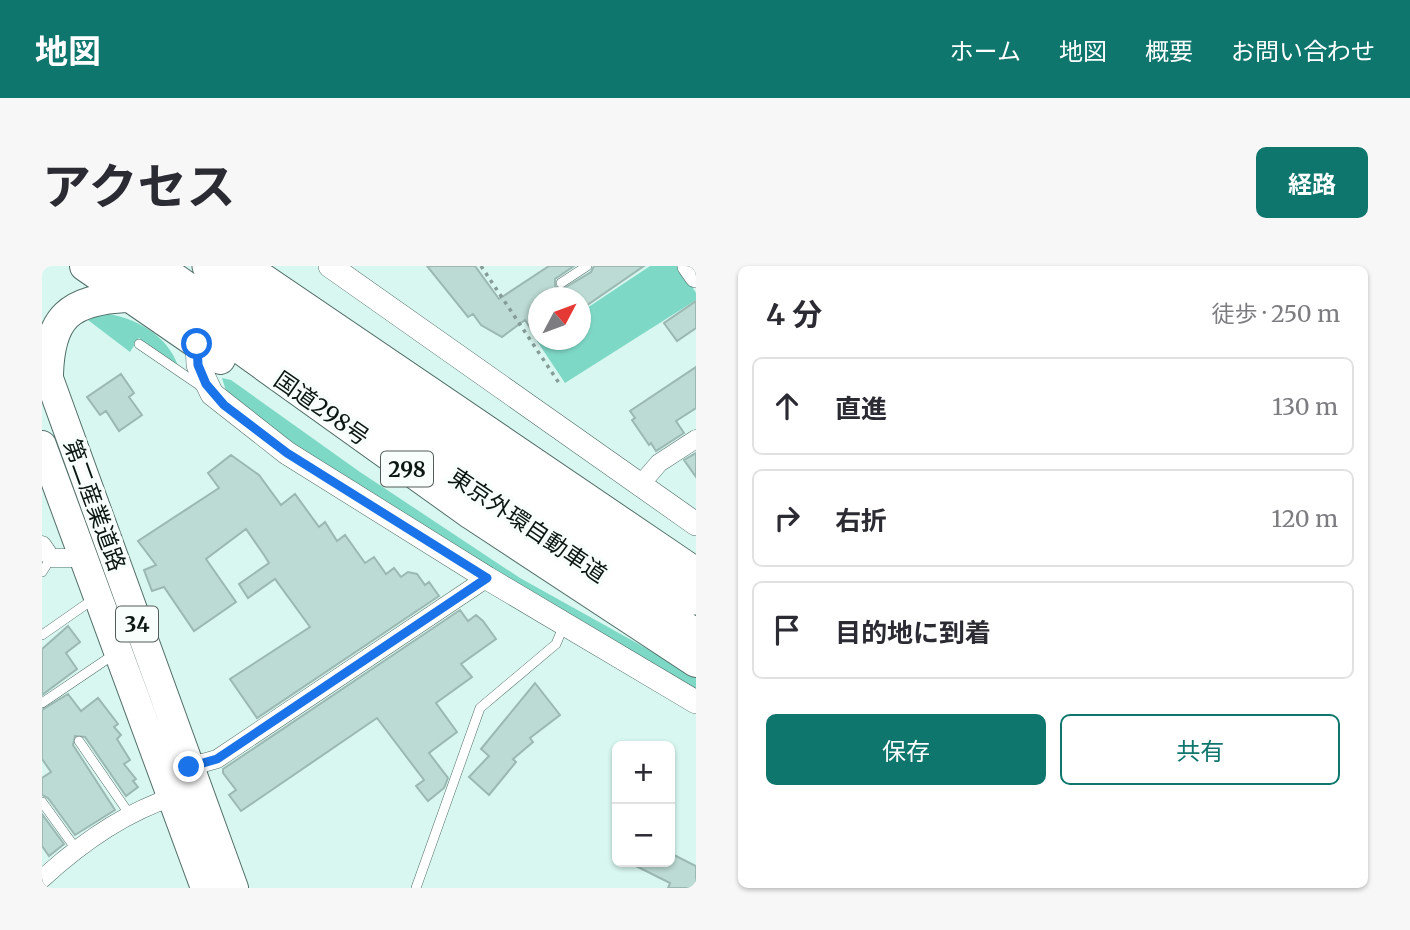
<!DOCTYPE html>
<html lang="ja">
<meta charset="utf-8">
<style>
body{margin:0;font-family:Merriweather,"Noto Sans JP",serif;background:#f7f7f7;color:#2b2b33}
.controls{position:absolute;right:21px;bottom:21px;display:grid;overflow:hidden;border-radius:10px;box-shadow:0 2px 5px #0004}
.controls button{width:63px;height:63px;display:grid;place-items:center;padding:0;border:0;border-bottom:2px solid #e1e1e2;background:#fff;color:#2b2b33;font:35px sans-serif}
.compass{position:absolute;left:486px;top:21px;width:63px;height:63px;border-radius:50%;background:#fff;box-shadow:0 2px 5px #0004;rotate:49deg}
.stop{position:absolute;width:21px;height:21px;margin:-16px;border:5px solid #1a73e8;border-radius:50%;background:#fff}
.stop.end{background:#1a73e8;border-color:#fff;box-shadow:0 2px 7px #0008}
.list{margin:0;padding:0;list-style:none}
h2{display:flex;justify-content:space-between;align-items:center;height:91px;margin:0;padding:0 28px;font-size:30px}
h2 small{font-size:23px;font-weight:400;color:#7c7c81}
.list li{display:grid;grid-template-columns:46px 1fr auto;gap:21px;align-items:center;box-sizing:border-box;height:98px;margin:0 14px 14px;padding:0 14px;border:2px solid #e1e1e2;border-radius:10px}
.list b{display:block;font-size:26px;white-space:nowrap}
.list em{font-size:23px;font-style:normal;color:#7c7c81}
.actions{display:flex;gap:14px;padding:21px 28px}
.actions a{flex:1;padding:16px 0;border:2px solid #0f766e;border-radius:10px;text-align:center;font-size:24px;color:#0f766e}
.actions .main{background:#0f766e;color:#fff}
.icon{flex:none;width:38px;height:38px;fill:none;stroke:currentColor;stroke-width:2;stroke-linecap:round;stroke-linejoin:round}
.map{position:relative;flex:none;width:654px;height:622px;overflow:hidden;border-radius:10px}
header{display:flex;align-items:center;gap:42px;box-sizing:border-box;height:98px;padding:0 35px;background:#0f766e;color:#fff}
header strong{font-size:33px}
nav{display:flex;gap:38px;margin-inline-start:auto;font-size:24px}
.intro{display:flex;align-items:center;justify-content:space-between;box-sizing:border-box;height:168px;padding:0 42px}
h1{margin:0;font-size:49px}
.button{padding:18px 32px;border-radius:10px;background:#0f766e;color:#fff;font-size:24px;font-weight:700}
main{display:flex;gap:42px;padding:0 42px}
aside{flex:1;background:#fff;border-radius:10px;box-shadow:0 2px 5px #0004}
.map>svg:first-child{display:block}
.green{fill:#7ed8c6}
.building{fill:#bcdbd4;stroke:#9bb8b2;stroke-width:2}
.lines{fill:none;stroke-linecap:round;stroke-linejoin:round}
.service-casing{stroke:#536f69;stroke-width:10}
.minor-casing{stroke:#536f69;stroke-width:19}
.tertiary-casing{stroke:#536f69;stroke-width:24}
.primary-casing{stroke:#536f69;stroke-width:30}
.trunk-casing{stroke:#536f69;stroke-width:32}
.motorway-casing{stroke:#536f69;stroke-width:35}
.path{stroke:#859c97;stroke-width:3.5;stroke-dasharray:3.5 5;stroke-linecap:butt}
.service{stroke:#fff;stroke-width:9}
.minor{stroke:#fff;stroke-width:18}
.tertiary{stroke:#fff;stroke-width:23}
.primary{stroke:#fff;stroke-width:28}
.trunk{stroke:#fff;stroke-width:30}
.motorway{stroke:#fff;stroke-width:33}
.route{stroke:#1a73e8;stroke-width:9}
.labels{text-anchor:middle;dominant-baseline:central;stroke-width:7;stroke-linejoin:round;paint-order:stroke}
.shield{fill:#f8fefc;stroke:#535c5a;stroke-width:2}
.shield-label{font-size:21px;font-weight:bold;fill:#0c1714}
.street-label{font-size:23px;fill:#0c1714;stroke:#f8fefc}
</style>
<header>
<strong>地図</strong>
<nav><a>ホーム</a><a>地図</a><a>概要</a><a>お問い合わせ</a></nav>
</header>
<div class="intro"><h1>アクセス</h1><a class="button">経路</a></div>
<main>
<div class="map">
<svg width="654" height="622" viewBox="0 0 654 622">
<rect width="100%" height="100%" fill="#d8f7f0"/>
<path class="green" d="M608,0H637L654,27V34L523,117L495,75L538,74L539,46Z
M61,47C92,51 126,69 136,100L97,72L88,86L42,51Z
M180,112L189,114L318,206L478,312L654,410V427L286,203L219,156L185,128Z"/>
<path class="building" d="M385,0H433L457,33L507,0H532L513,13V20L519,24L549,6L552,0H602L538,44V32H496V74L483,54L460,71L439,59L431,48L426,51Z
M654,35V62L635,75L622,57Z
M654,101V142L634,155L642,167L614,185L609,177L607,179L590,154L593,152L588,145Z
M79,108L92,127L87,131L100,149L77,165L64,145L58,149L45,131Z
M654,187V211L642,194Z
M189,189L217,209L239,239L253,228L277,261L283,256L295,275L303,269L323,297L332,291L344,308L352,302L359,311L366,306L375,308L383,319L387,316L397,330L215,452L188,413L268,361L233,313L206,332L197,318L227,297L222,289L204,263L164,293L194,336L152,365L122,321L110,325L102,304L114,299L96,275L177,222L166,207Z
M418,344L426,355L434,349L441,355L454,373L419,398L430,411L394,437L415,466L387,487L406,512L402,522L386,535L374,520L382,514L335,452L199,545L187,529L194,524L181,507V503Z
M26,360L38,376L24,387L35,403L0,429V383Z
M493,417L518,449L488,472L491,476L471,493L474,496L447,529L427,511L447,490L439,483Z
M26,428L39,445L56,432L76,458L72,461L79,469L75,473L88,494L82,498L94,513L91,515L96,521L84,530L43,471L33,470L31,479L73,544L33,569L6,532L0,529V512L9,506L0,493V444Z
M0,548L22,578L7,590L0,580Z
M628,587L654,600V622H626L628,617L586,596H628Z"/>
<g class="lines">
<g class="service-casing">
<path id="service" d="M519,17L545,0
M97,78L160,121
M0,306L9,292
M0,369L53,332
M0,437L74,387
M37,475L88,549
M0,536L34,583
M374,622L438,442L514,378L522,359"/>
</g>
<g class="minor-casing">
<path id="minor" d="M598,219L617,197L654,173
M0,279L9,292H42
M147,501L175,493L445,312
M0,613C38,578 81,547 131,531"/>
</g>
<g class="tertiary-casing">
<path id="tertiary" d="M288,0L654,258
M647,0L654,10
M155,78L156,99L170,128L245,187L445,312L654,436"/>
</g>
<g class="primary-casing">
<path id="primary" d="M0,93L192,622
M0,179L163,622"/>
</g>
<g class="trunk-casing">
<path id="trunk" d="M43,0L178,93
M83,0L429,248L654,396
M202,0L654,307
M6,108C8,51 27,34 84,31"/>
</g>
<g class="motorway-casing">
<path id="motorway" d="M112,0L443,231L654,370
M167,0L462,205L654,332"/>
</g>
<path class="path" d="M439,0L519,120"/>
<use href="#service" class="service"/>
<use href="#minor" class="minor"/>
<use href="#tertiary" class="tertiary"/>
<use href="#primary" class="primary"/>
<use href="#trunk" class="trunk"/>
<use href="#motorway" class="motorway"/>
</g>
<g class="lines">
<path class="route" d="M147,501L175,493L445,312L245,187L182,139L164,118L156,99L155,78"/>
</g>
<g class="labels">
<g class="shield">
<rect x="339" y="185.5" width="52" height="35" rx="5"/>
<rect x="74" y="340.5" width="42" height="35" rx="5"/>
</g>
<g class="shield-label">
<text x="365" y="203">298</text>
<text x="95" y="358">34</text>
</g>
<g class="street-label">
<text transform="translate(280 142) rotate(35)">国道298号</text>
<text transform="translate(53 239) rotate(70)">第二産業道路</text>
<text transform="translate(486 259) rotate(34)">東京外環自動車道</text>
</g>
</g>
</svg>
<div class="controls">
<button>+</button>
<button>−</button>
</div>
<svg class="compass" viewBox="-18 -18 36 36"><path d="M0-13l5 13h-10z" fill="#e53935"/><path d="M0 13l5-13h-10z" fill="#7c7c81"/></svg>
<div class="stop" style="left:155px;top:78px"></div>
<div class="stop end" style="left:147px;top:501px"></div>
</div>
<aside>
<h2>4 分<small>徒歩 · 250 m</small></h2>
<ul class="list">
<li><svg class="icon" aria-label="ahead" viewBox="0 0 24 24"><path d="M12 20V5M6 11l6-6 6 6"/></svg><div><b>直進</b></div><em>130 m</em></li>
<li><svg class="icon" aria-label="right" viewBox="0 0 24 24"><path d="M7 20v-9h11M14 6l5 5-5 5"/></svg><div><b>右折</b></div><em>120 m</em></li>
<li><svg class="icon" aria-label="arrive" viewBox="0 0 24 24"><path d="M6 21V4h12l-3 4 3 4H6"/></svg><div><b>目的地に到着</b></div></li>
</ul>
<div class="actions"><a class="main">保存</a><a>共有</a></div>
</aside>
</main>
